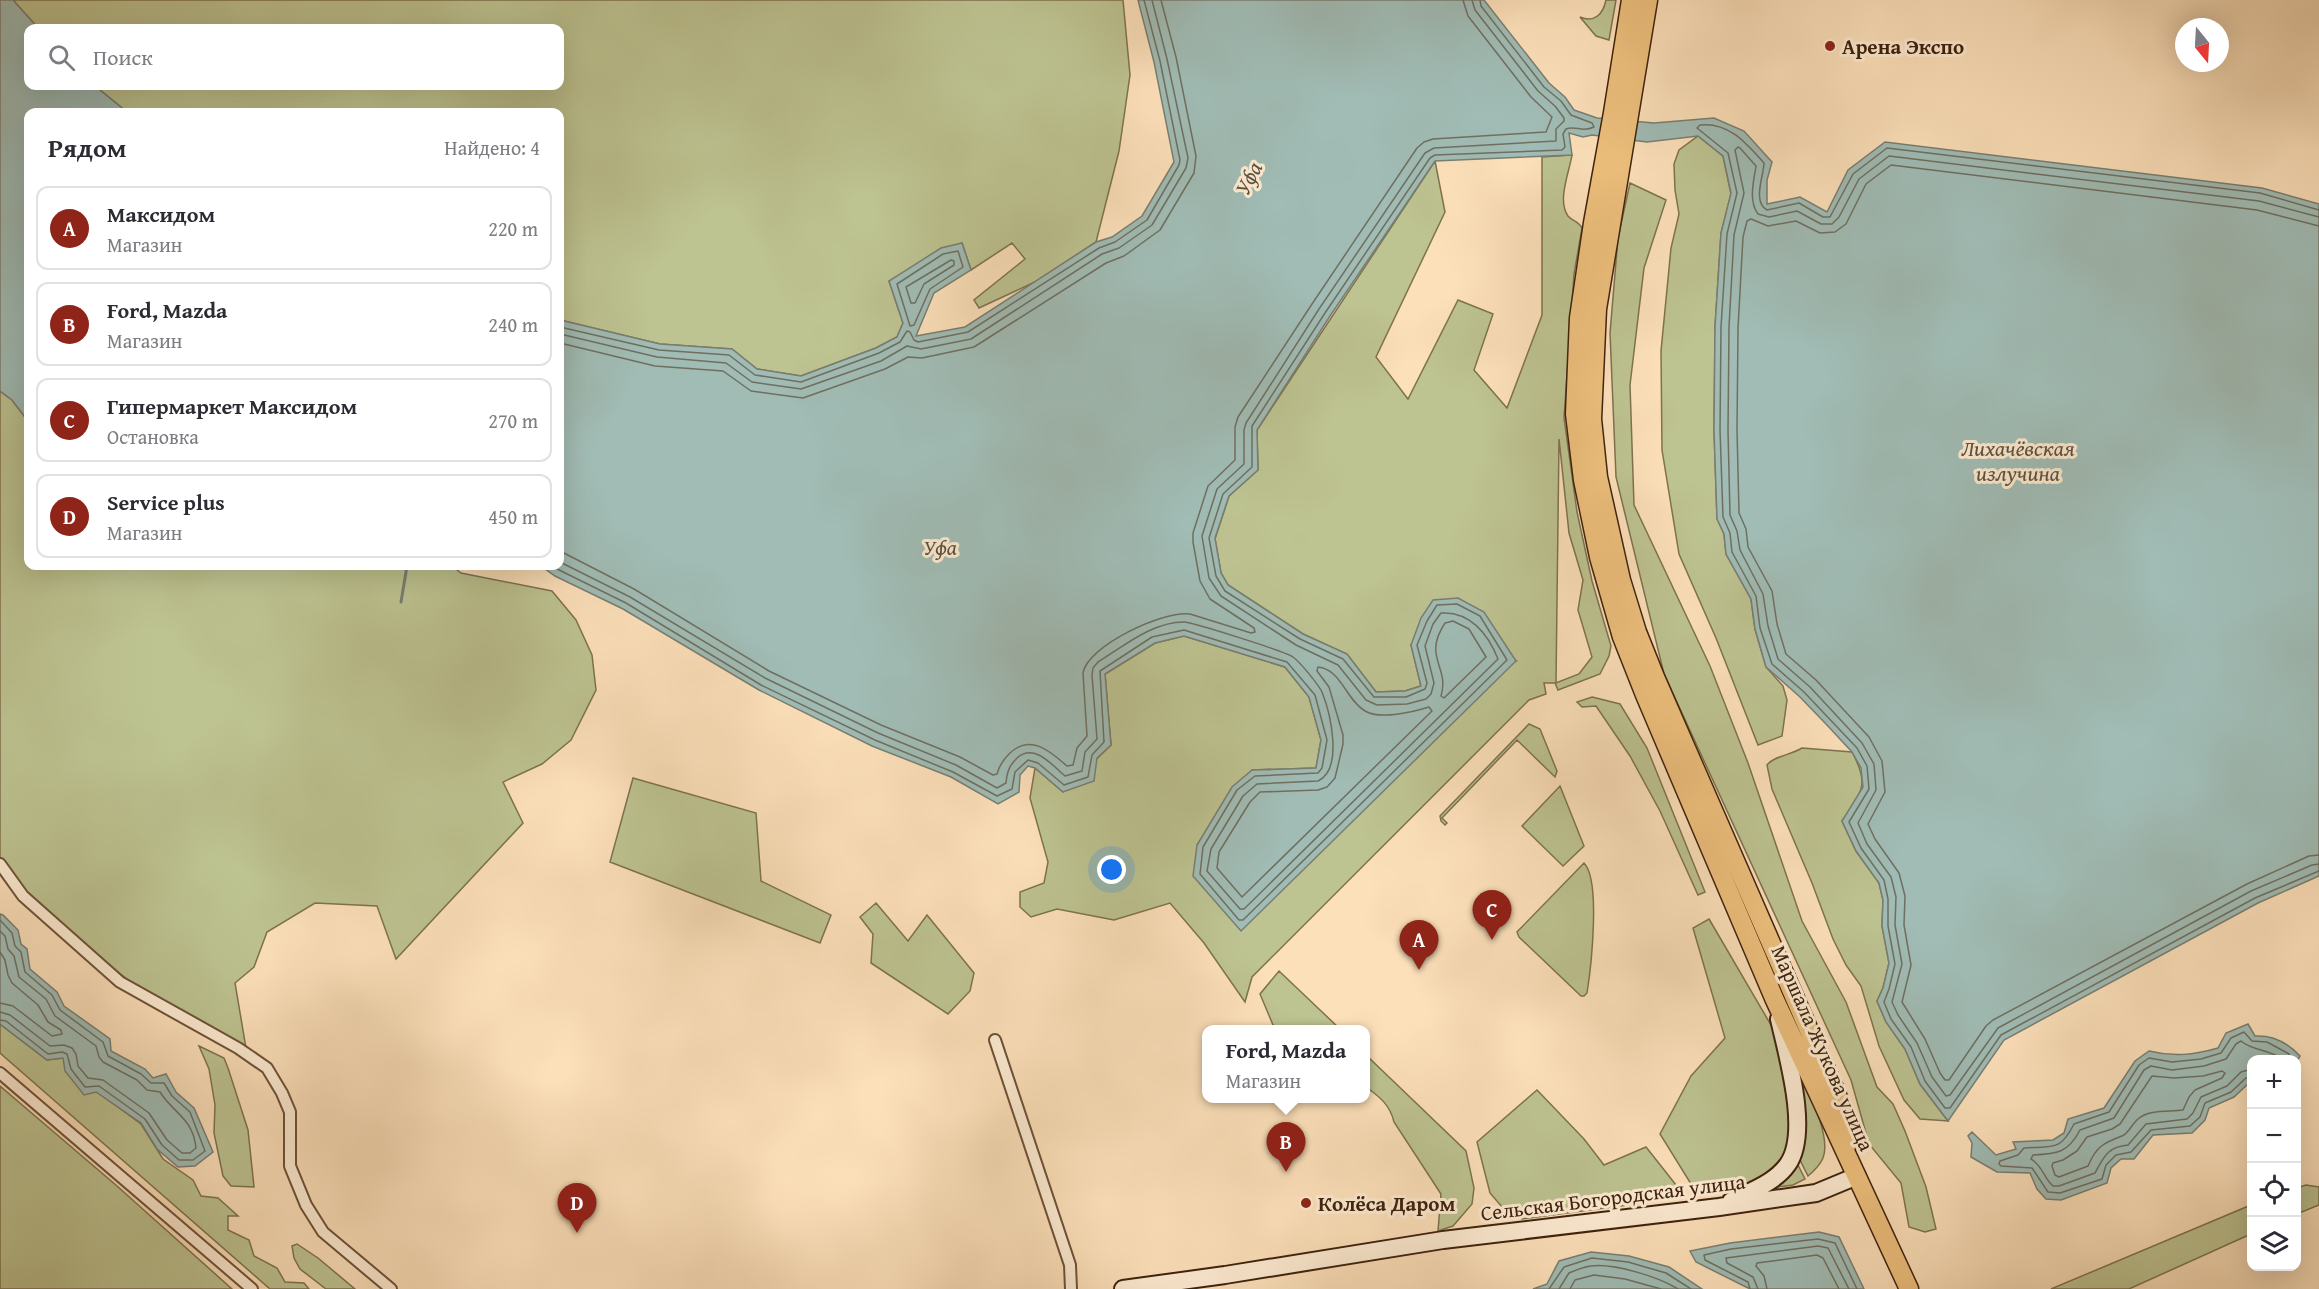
<!DOCTYPE html>
<html lang="ru">
<meta charset="utf-8">
<style>
body{margin:0;font-family:"Gentium Book Plus",serif;background:#f7f7f7;color:#2b2b33}
.controls{position:absolute;right:18px;bottom:18px;display:grid;overflow:hidden;border-radius:12px;box-shadow:0 6px 24px #0002}
.controls button{width:54px;height:54px;display:grid;place-items:center;padding:0;border:0;border-bottom:2px solid #e1e1e2;background:#fff;color:#2b2b33;font:30px sans-serif}
.compass{position:absolute;left:2175px;top:18px;width:54px;height:54px;border-radius:50%;background:#fff;box-shadow:0 6px 24px #0002;rotate:162deg}
.you{position:absolute;left:1112px;top:870px;width:21px;height:21px;margin:-15px;border:4px solid #fff;border-radius:50%;background:#1a73e8;box-shadow:0 0 0 9px #1a73e833}
.badge{display:grid;place-items:center;width:39px;height:39px;border-radius:50%;background:#8f2418;color:#fff;font-size:20px;font-weight:700}
.pin{position:absolute;translate:-50% -50px;filter:drop-shadow(0 2px 3px #0008)}
.pin::after{content:'';position:absolute;top:32px;width:21px;height:18px;background:inherit;clip-path:polygon(0 0,100% 0,50% 100%)}
.popup{position:absolute;left:1202px;top:1025px;width:168px;height:78px;box-sizing:border-box;display:grid;place-content:center;border-radius:12px;background:#fff;filter:drop-shadow(0 2px 4px #0005);font-size:20px;white-space:nowrap;color:#7c7c81}
.popup b{font-size:22px;color:#2b2b33}
.popup::after{content:'';position:absolute;left:50%;top:100%;margin-left:-12px;border:12px solid transparent;border-top-color:#fff}
.list{margin:0;padding:0;list-style:none}
h2{display:flex;justify-content:space-between;align-items:center;height:78px;margin:0;padding:0 24px;font-size:26px}
h2 small{font-size:20px;font-weight:400;color:#7c7c81}
.list li{display:grid;grid-template-columns:39px 1fr auto;gap:18px;align-items:center;box-sizing:border-box;height:84px;margin:0 12px 12px;padding:0 12px;border:2px solid #e1e1e2;border-radius:12px}
.list b{display:block;font-size:22px;white-space:nowrap}
.list p{margin:0;font-size:20px;white-space:nowrap;color:#7c7c81}
.list em{font-size:20px;font-style:normal;color:#7c7c81}
.icon{flex:none;width:33px;height:33px;fill:none;stroke:currentColor;stroke-width:2;stroke-linecap:round;stroke-linejoin:round}
.map{position:relative;flex:none;width:2319px;height:1289px;overflow:hidden}
.search{position:absolute;background:#fff;box-shadow:0 6px 24px #0002;left:24px;top:24px;width:540px;height:66px;display:flex;align-items:center;gap:15px;box-sizing:border-box;padding:0 21px;border-radius:12px;color:#7c7c81;font-size:22px}
.panel{position:absolute;background:#fff;box-shadow:0 6px 24px #0002;left:24px;top:108px;width:540px;height:462px;border-radius:12px}
.map>svg:first-child{display:block}
.green{fill:#bdc391;stroke:#7e724f;stroke-width:1.5;fill-rule:evenodd}
.water{fill:#a0bcb5;stroke:#797e72;stroke-width:1.5}
.lines{fill:none;stroke-linecap:round;stroke-linejoin:round}
.shore{stroke:#6f6f61;stroke-width:1.5}
.stream{stroke:#797e72;stroke-width:3}
.minor-casing{stroke:#6e5238;stroke-width:14}
.secondary-casing{stroke:#3e220d;stroke-width:20}
.primary-casing{stroke:#3e220d;stroke-width:21}
.minor{stroke:#fdebd2;stroke-width:10}
.secondary{stroke:#fdebd2;stroke-width:16}
.primary{stroke:#eec07d;stroke-width:18}
.poi-dot{fill:#8f2418;stroke:#fdebd2;stroke-width:2}
.labels{text-anchor:middle;dominant-baseline:central;stroke-width:6;stroke-linejoin:round;paint-order:stroke}
.poi-label{font-size:21px;font-weight:bold;fill:#3e220d;stroke:#fdebd2;text-anchor:start}
.street-label{font-size:21px;fill:#3e220d;stroke:#fdebd2}
.water-label{font-size:22px;font-style:italic;fill:#5b503f;stroke:#fdebd2}
</style>
<div class="map">
<svg width="2319" height="1289" viewBox="0 0 2319 1289">
<rect width="100%" height="100%" fill="#fce0ba"/>
<filter id="stains"><feTurbulence type="fractalNoise" baseFrequency=".00333" numOctaves="4"/><feColorMatrix values="0 0 0 0 .2 0 0 0 0 .09 0 0 0 0 .02 0 0 0 .5 -.17"/></filter>
<radialGradient id="worn" r=".72"><stop offset=".6" stop-color="#630" stop-opacity="0"/><stop offset="1" stop-color="#630" stop-opacity=".3"/></radialGradient>
<path class="green" d="M13,0H1123L1130,75L1119,151L1096,242L1037,281L979,308L974,300L1025,259L1012,243L971,270L962,243L889,281L903,323L897,337L876,348L801,376L757,369L732,349L660,344L560,320V112H127L95,86H560V28H38Z
M1606,0H1616L1609,40L1596,36L1580,17C1595,23 1603,14 1606,0Z
M1698,136L1723,156L1731,194L1721,233L1715,327L1714,430L1717,518L1724,534L1726,554L1751,599L1755,629L1766,667L1783,686L1787,700L1782,736L1758,745L1716,638L1679,554L1662,450L1661,351L1671,248L1679,214L1675,190L1674,164L1679,150Z
M1572,155C1569,173 1557,201 1568,216C1572,221 1579,221 1582,228L1574,274L1564,418L1577,512L1592,581L1611,646L1609,656L1600,674L1558,690L1555,683H1544L1546,694L1529,700L1252,977L1245,1002L1204,943L1170,903L1114,920L1057,909L1031,917L1020,907V892L1044,883L1048,862L1030,798L1035,768L1063,792L1111,745L1105,674L1155,643L1184,636L1285,667L1309,697L1321,740L1316,768L1252,770L1197,845L1516,661L1411,645L1421,686L1405,691L1376,692L1347,654L1303,634L1228,585L1221,573L1215,539L1229,496L1258,470L1257,430L1435,161L1445,212L1376,357L1408,399L1458,300L1493,314L1474,370L1507,408L1542,315V157ZM1559,439L1569,533L1583,580L1578,610L1592,657L1579,674L1556,683Z
M1630,183L1666,200L1644,268L1630,385L1634,505L1710,666L1748,763L1802,921L1846,1002L1877,1087L1893,1104L1905,1131L1926,1187L1936,1229L1925,1232L1909,1227L1901,1183L1869,1144L1851,1080L1664,674L1616,477L1610,333L1618,238Z
M0,391L12,400L28,421V566H452L461,573L552,591L576,620L592,655L596,690L571,740L542,764L503,782L523,823L396,959L377,906L315,903L267,932L254,967L235,983L246,1048L133,984L29,901L0,860Z
M1592,697L1620,704L1647,748L1705,892L1698,895L1660,811L1630,756L1596,706L1582,707L1577,702Z
M1529,724L1540,729L1557,771L1555,777L1517,740L1442,818L1447,823L1445,825L1441,821L1440,816Z
M1802,748L1852,752C1870,785 1862,792 1842,821L1856,851L1879,883L1883,900L1882,926L1889,963L1883,988L1877,1001L1886,1022L1905,1049L1920,1084L1948,1121L1920,1119L1904,1100L1879,1046L1861,986L1846,965L1833,939L1812,883L1772,789L1767,765C1774,756 1791,755 1802,748Z
M633,778L756,813L761,881L831,915L820,943L610,862Z
M1560,786L1584,846L1563,866L1522,826Z
M1584,863C1601,880 1591,968 1587,993L1584,996H1581L1519,937L1517,932Z
M876,903L908,941L927,915L974,973L970,991L948,1014L871,963L873,934L860,917Z
M1709,919L1778,1037L1794,1135C1787,1170 1756,1183 1724,1190C1714,1192 1706,1194 1696,1192L1660,1134L1691,1076L1725,1038L1693,928Z
M1279,971L1340,1029H1280L1273,1025L1260,994Z
M0,1024L47,1060L63,1058L96,1091L141,1124L163,1159L193,1180L201,1196L218,1198L238,1216H228V1230L249,1240L254,1256L277,1268L285,1282L304,1283L309,1289H270L0,1053Z
M199,1046L224,1058L228,1068L248,1130L254,1187L231,1186L223,1176L214,1133L215,1105L209,1069Z
M1366,1055L1466,1151L1474,1188L1472,1204L1453,1226L1438,1231L1441,1194L1394,1122C1390,1105 1380,1097 1366,1087Z
M1797,1066C1806,1088 1832,1135 1823,1158C1820,1165 1814,1171 1808,1176L1799,1158C1813,1131 1801,1095 1797,1066Z
M0,1086L117,1186L232,1289H0Z
M1537,1090L1584,1139L1604,1165L1646,1147L1676,1185L1680,1193L1650,1202L1522,1219L1502,1207L1490,1193L1477,1142Z
M1797,1163L1805,1179L1793,1185L1770,1188Z
M2306,1185L2319,1187V1205L2297,1214V1188Z
M2251,1205V1234L2129,1289H2051Z
M297,1244L318,1258L355,1289H326L300,1269L294,1258L292,1246Z"/>
<path class="water" d="M0,0H13L38,28H28V86H95L127,112H28V421L12,400L0,391Z
M1138,0H1484L1549,83L1565,97L1574,110L1597,118L1654,123L1714,118L1744,131L1772,162L1767,180V204L1800,197L1827,212L1848,170L1885,142L2262,188L2319,204V876L2258,903L2004,1040L1948,1121L1920,1084L1905,1049L1886,1022L1877,1001L1883,988L1889,963L1882,926L1883,900L1879,883L1856,851L1842,821L1863,787L1861,768L1852,752L1826,724L1800,697L1766,667L1755,629L1751,599L1726,554L1724,534L1717,519L1714,430L1715,327L1721,233L1731,193L1723,156L1698,136L1647,142L1592,135L1583,137L1569,133L1572,155L1435,161L1330,316L1257,430L1258,470L1229,496L1215,538L1221,573L1228,585L1303,634L1347,654L1376,692L1405,691L1421,686L1411,645L1421,618L1433,600L1458,598L1484,612L1516,661L1241,931L1193,876L1197,845L1232,787L1252,770L1316,768L1321,740L1309,697L1285,667L1184,636L1155,643L1105,674L1111,745L1097,758L1094,781L1063,792L1035,768L1028,766L1020,775L1019,792L998,804L951,777L872,746L759,690L623,609L555,576L541,566H560V320L660,344L732,349L757,369L801,376L876,348L897,337L903,323L889,281L941,248L962,243L971,270L934,293L916,336L965,327L1096,242L1112,237L1142,216L1174,162L1154,62Z
M0,914L3,915L18,930L21,944L27,949L30,969L57,992L64,1006L110,1039L111,1051L145,1069L153,1078L166,1074L176,1092L194,1108L213,1152L195,1166L178,1167L157,1149L141,1123L96,1092L84,1095L65,1071L63,1058L47,1060L0,1024Z
M2248,1024L2255,1036C2272,1035 2288,1043 2300,1056L2297,1061L2296,1060H2252L2251,1081L2234,1097L2209,1108L2205,1120L2192,1133L2153,1135L2134,1159H2121L2111,1168L2107,1183L2061,1200L2046,1199L2037,1189L2030,1173L1997,1172L1971,1157L1972,1143L1968,1136L1972,1132L1996,1155L2016,1149L2013,1142L2053,1140L2064,1133L2068,1119L2104,1108L2135,1061L2149,1051C2173,1057 2194,1055 2218,1048L2226,1033Z
M1819,1232L1839,1237L1864,1289H1750L1696,1262L1690,1251L1730,1243Z
M1591,1252L1629,1256L1669,1267L1702,1289H1533L1547,1284L1559,1261Z"/>
<g class="lines">
<path class="shore" d="M2319,210L2260,193L1887,148L1853,174L1830,217H1823L1799,203L1767,210C1752,202 1764,175 1764,163C1746,143 1729,122 1700,125L1697,128L1728,153L1737,193L1727,234L1721,327L1720,430L1723,517L1730,533L1732,552L1756,596L1760,628L1772,664L1804,692L1857,748L1867,766L1869,789L1849,822L1861,848L1884,880L1888,899V926L1895,964L1889,989L1884,1002L1891,1019L1911,1047L1925,1081L1945,1108H1950L2001,1035L2255,898L2319,871
M2319,217L2259,201L1889,156L1859,179L1839,217L1832,224H1821L1797,211L1769,217L1758,214C1748,201 1754,180 1756,166L1740,148L1738,147L1735,150L1744,193L1734,235L1729,327L1728,430L1730,515L1737,531L1740,550L1763,594L1768,626L1778,659L1810,687L1862,743L1874,764L1876,790L1858,823L1867,844L1891,877L1896,897L1895,925L1902,964L1892,1002L1898,1015L1917,1043L1932,1077L1946,1096L1950,1095L1998,1028L2251,891L2312,865L2319,864
M2319,226L2257,210L1891,165L1866,184L1846,224L1835,232L1820,233L1796,221L1768,226L1751,219L1747,221L1743,237L1738,328L1737,430L1739,513L1746,529L1748,547L1772,591L1777,624L1786,654L1816,680L1869,737L1882,761L1885,792L1868,824L1875,839L1899,873L1905,896L1904,925L1911,965L1902,1002L1925,1039L1940,1073L1945,1080H1949L1986,1026L1993,1020L2247,884L2309,856L2319,855
M958,251L963,267L930,289L914,325L910,326L897,284L943,254Z
M951,260L954,261V265L924,284L915,303H911L906,287Z
M560,327L659,350L729,355L755,375L801,382L879,353L900,342L907,331L910,332L914,340L918,342L968,332L1099,248L1115,242L1147,220L1179,165L1180,160L1160,61L1144,0
M560,334L657,357L726,363L752,382L801,389L881,361L907,346L921,349L971,339L1102,254L1119,248L1152,225L1186,168L1188,158L1167,59L1152,0
M560,343L655,366L723,371L751,391L803,398L885,369L908,357L922,358L974,347L1106,263L1124,256L1160,230L1194,173L1196,156L1176,57L1161,0
M560,551L634,589L769,671L881,725L960,757L993,775L997,774C999,766 1003,760 1009,754C1030,733 1050,751 1067,766L1073,765L1077,748L1087,736L1083,673C1087,646 1164,610 1190,614L1251,633L1255,632L1254,628L1210,599L1200,581L1193,542V533L1208,486L1235,460V427L1238,417L1312,304L1417,148L1424,142L1433,139L1546,132L1552,117L1531,97L1468,16L1463,0
M560,562L630,597L765,678L878,733L956,765L997,788L1006,783C1007,772 1009,766 1017,758C1034,742 1053,766 1065,776L1082,771L1085,752L1097,739L1092,675L1093,668L1098,662C1124,646 1152,622 1184,622C1192,622 1287,652 1293,657C1300,662 1318,684 1322,692C1330,712 1344,769 1318,781L1257,784L1243,796L1211,849L1207,871L1240,909H1244L1498,659C1488,634 1470,611 1441,613L1433,624L1425,646L1434,683L1431,694L1426,699L1407,704L1377,705L1366,700L1338,665L1296,645L1221,596L1209,578L1202,536L1217,489L1244,464V430L1246,423L1319,309L1425,153L1434,148L1556,141V129L1564,121V118L1555,106L1538,91L1475,10L1472,0
M551,566L626,603L761,685L875,740L953,772L997,796L1012,789L1015,772L1028,760L1038,763L1064,785L1088,777L1092,755L1104,742L1100,671L1152,637L1184,630L1287,662L1315,695L1327,740L1322,768L1318,773L1255,776L1237,790L1203,847L1200,874L1239,920H1243L1507,660L1480,616L1457,604L1437,605L1427,621L1417,645L1427,683L1425,689L1406,697H1374L1343,659L1300,639L1225,591L1216,576L1209,538L1223,494L1252,467V426L1325,313L1430,158L1435,155L1562,150L1565,147L1563,134L1566,129C1576,125 1582,133 1594,127L1592,123L1571,115L1561,101L1544,87L1481,6L1480,0
M1453,621L1469,629L1486,657L1444,698L1441,696C1450,666 1422,658 1445,623Z
M1318,667C1341,669 1346,700 1365,711C1380,720 1413,712 1429,707L1432,711L1242,897L1217,868L1219,852L1250,802L1260,792L1318,790L1327,787L1335,778L1343,744V735L1329,687L1317,671Z
M0,920L12,933L15,946L21,952L25,972L52,995L60,1010L103,1042L108,1056L141,1074L151,1083H164L172,1096L190,1112L205,1151L193,1160H179L162,1145L145,1119L99,1086L85,1087L71,1069L67,1054L62,1052L48,1054L6,1021L0,1020
M0,931L5,936L8,949L14,956L19,977L46,999L55,1016L96,1046L99,1057L103,1062L137,1080L147,1090L160,1092C173,1113 193,1118 196,1148L190,1153H182L167,1140L149,1113L103,1080L88,1078L78,1066L76,1054L72,1048L64,1045L50,1046L10,1015L0,1012
M0,952L5,960L8,975L12,983L38,1005L48,1022L61,1030L62,1034L52,1036L13,1006L0,1003
M2252,1069L2241,1072L2227,1086L2201,1097L2193,1113L2187,1119L2146,1124L2128,1145C2107,1147 2104,1157 2095,1173L2059,1186H2053C2043,1177 2043,1166 2031,1159L2033,1155C2057,1154 2068,1153 2080,1130L2114,1118L2144,1070L2151,1066L2172,1070L2204,1066L2226,1059L2236,1044L2241,1041C2254,1052 2268,1048 2283,1060
M2222,1071L2225,1073L2222,1078L2195,1090L2189,1097L2183,1110C2169,1112 2149,1109 2138,1119C2132,1124 2128,1134 2122,1136C2103,1143 2096,1147 2088,1166L2059,1177L2055,1175L2052,1166L2053,1163L2063,1160L2077,1151L2087,1137L2112,1129L2120,1124L2152,1076L2174,1078L2203,1076Z
M2252,1077L2246,1078L2231,1092L2205,1103L2200,1117L2190,1126L2151,1130L2131,1152L2116,1155L2106,1165L2102,1179L2060,1193L2048,1192L2032,1168L2001,1166L1999,1164L2000,1161L2018,1155L2024,1148C2052,1146 2060,1152 2074,1124L2109,1112L2139,1065L2149,1058L2172,1062L2201,1059L2221,1053L2231,1038L2244,1032L2252,1041L2267,1042L2289,1054L2291,1060
M1549,1289L1564,1267L1592,1258L1628,1262L1666,1273L1691,1289
M1559,1289L1569,1273C1576,1270 1584,1267 1591,1266C1614,1263 1659,1277 1678,1289
M1570,1289L1575,1280L1594,1275L1625,1279L1661,1289
M1750,1289L1748,1282L1705,1260L1704,1255L1731,1249L1818,1239L1835,1243L1857,1289
M1758,1289L1753,1277L1727,1263L1726,1258L1818,1246L1828,1248L1849,1289
M1767,1289L1764,1276L1756,1266L1757,1263L1817,1255L1823,1258L1839,1289"/>
<path class="stream" d="M401,602L407,566"/>
<g class="minor-casing">
<path id="minor" d="M0,864L23,896L120,982L238,1048L267,1068L282,1093L290,1112V1166L306,1205L323,1232L391,1289
M995,1040L1070,1265L1071,1289
M0,1073L252,1289"/>
</g>
<g class="secondary-casing">
<path id="secondary" d="M1731,1201C1750,1191 1775,1183 1788,1164C1810,1132 1787,1055 1779,1019
M1123,1289L1225,1275L1443,1240L1719,1207L1816,1193L1857,1176"/>
</g>
<g class="primary-casing">
<path id="primary" d="M1631,0L1613,113L1593,223L1579,318L1575,414L1583,480L1599,557L1622,637L1645,695L1774,998L1909,1289
M1648,0L1597,309L1592,419L1598,477L1621,580L1637,632L1655,677L1835,1090L1842,1108L1849,1142"/>
</g>
<use href="#minor" class="minor"/>
<use href="#secondary" class="secondary"/>
<use href="#primary" class="primary"/>
</g>
<g class="poi-dot">
<circle cx="1830" cy="46" r="6"/>
<circle cx="1306" cy="1203" r="6"/>
</g>
<g class="labels">
<g class="poi-label">
<text x="1842" y="46">Арена Экспо</text>
<text x="1318" y="1203">Колёса Даром</text>
</g>
<g class="street-label">
<text transform="translate(1823 1048) rotate(66)">Маршала Жукова улица</text>
<text transform="translate(1613 1197) rotate(-7)">Сельская Богородская улица</text>
</g>
<g class="water-label">
<text transform="translate(1248 178) rotate(-63)">Уфа</text>
<text x="2018" y="448">Лихачёвская<tspan x="2018" dy="25">излучина</tspan></text>
<text x="940" y="547">Уфа</text>
</g>
</g>
<rect width="100%" height="100%" filter="url(#stains)"/>
<rect width="100%" height="100%" fill="url(#worn)"/>
</svg>
<div class="controls">
<button>+</button>
<button>−</button>
<button><svg class="icon" aria-label="locate" viewBox="0 0 24 24"><circle cx="12" cy="12" r="6"/><path d="M12 2v4M12 18v4M2 12h4M18 12h4"/></svg></button>
<button><svg class="icon" aria-label="layers" viewBox="0 0 24 24"><path d="M12 4l9 5-9 5-9-5zM3 14l9 5 9-5"/></svg></button>
</div>
<svg class="compass" viewBox="-18 -18 36 36"><path d="M0-13l5 13h-10z" fill="#e53935"/><path d="M0 13l5-13h-10z" fill="#7c7c81"/></svg>
<div class="you"></div>
<div class="pin badge" style="left:1419px;top:970px">A</div>
<div class="pin badge" style="left:1286px;top:1172px">B</div>
<div class="popup"><b>Ford, Mazda</b>Магазин</div>
<div class="pin badge" style="left:1492px;top:940px">C</div>
<div class="pin badge" style="left:577px;top:1233px">D</div>
<div class="search"><svg class="icon" aria-label="search" viewBox="0 0 24 24"><circle cx="10" cy="10" r="6"/><path d="M15 15l6 6"/></svg>Поиск</div>
<section class="panel">
<h2>Рядом<small>Найдено: 4</small></h2>
<ul class="list">
<li><span class="badge">A</span><div><b>Максидом</b><p>Магазин</p></div><em>220 m</em></li>
<li><span class="badge">B</span><div><b>Ford, Mazda</b><p>Магазин</p></div><em>240 m</em></li>
<li><span class="badge">C</span><div><b>Гипермаркет Максидом</b><p>Остановка</p></div><em>270 m</em></li>
<li><span class="badge">D</span><div><b>Service plus</b><p>Магазин</p></div><em>450 m</em></li>
</ul>
</section>
</div>
